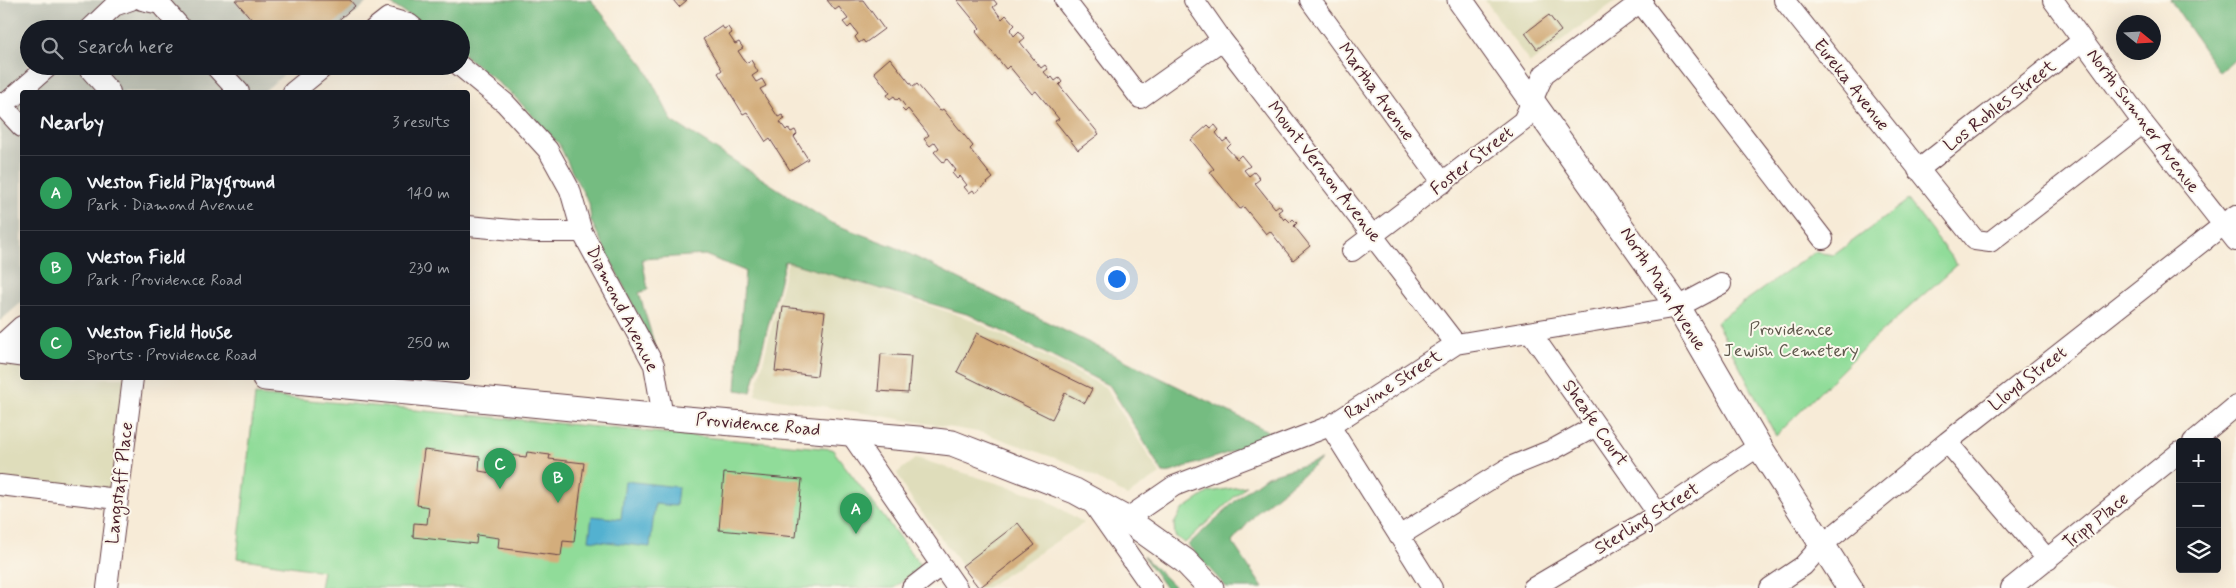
<!DOCTYPE html>
<meta charset="utf-8">
<style>
body{margin:0;font-family:Mynerve,sans-serif;background:#20242c;color:#f1f3f6}
.controls{position:absolute;right:15px;bottom:15px;display:grid;overflow:hidden;border-radius:5px;box-shadow:0 5px 20px #0002}
.controls button{width:45px;height:45px;display:grid;place-items:center;padding:0;border:0;border-bottom:1px solid #363941;background:#171b24;color:#f1f3f6;font:25px sans-serif}
.compass{position:absolute;left:2116px;top:15px;width:45px;height:45px;border-radius:50%;background:#171b24;box-shadow:0 5px 20px #0002;rotate:108deg}
.you{position:absolute;left:1116px;top:278px;width:18px;height:18px;margin:-12px;border:4px solid #fff;border-radius:50%;background:#1a73e8;box-shadow:0 0 0 8px #1a73e833}
.badge{display:grid;place-items:center;width:32px;height:32px;border-radius:50%;background:#7c3aed;color:#fff;font-size:16px;font-weight:700}
.pin{position:absolute;translate:-50% -41px;filter:drop-shadow(0 1px 2px #0008)}
.pin::after{content:'';position:absolute;top:26px;width:18px;height:15px;background:inherit;clip-path:polygon(0 0,100% 0,50% 100%)}
.list{margin:0;padding:0;list-style:none}
h2{display:flex;justify-content:space-between;align-items:center;height:65px;margin:0;padding:0 20px;font-size:21px}
h2 small{font-size:16px;font-weight:400;color:#9ea1a6}
.list li{display:grid;grid-template-columns:32px 1fr auto;gap:15px;align-items:center;box-sizing:border-box;height:75px;padding:0 20px;border-top:1px solid #363941}
.list b{display:block;font-size:19px;white-space:nowrap}
.list p{margin:0;font-size:16px;white-space:nowrap;color:#9ea1a6}
.list em{font-size:16px;font-style:normal;color:#9ea1a6}
.icon{flex:none;width:28px;height:28px;fill:none;stroke:currentColor;stroke-width:2;stroke-linecap:round;stroke-linejoin:round}
.map{position:relative;flex:none;width:2236px;height:588px;overflow:hidden}
.search{position:absolute;background:#171b24;box-shadow:0 5px 20px #0002;left:20px;top:20px;width:450px;height:55px;display:flex;align-items:center;gap:12px;box-sizing:border-box;padding:0 18px;border-radius:28px;color:#9ea1a6;font-size:19px}
.panel{position:absolute;background:#171b24;box-shadow:0 5px 20px #0002;left:20px;top:90px;width:450px;height:290px;border-radius:5px}
.map>svg:first-child{display:block}
.built{fill:#dfddbb}
.industrial{fill:#c3c6b9}
.green{fill:#90dc99;stroke:#6d7e62}
.forest{fill:#74bc81;stroke:#5f6e56}
.water{fill:#52b1d0;stroke:#4e687e}
.building{fill:#d3ad7b}
.lines{fill:none;stroke-linecap:round;stroke-linejoin:round}
.minor-casing{stroke:#643e45;stroke-width:22}
.major-casing{stroke:#643e45;stroke-width:27}
.minor{stroke:#fff;stroke-width:20}
.major{stroke:#fff;stroke-width:25}
.labels{text-anchor:middle;dominant-baseline:central;stroke-width:4;stroke-linejoin:round;paint-order:stroke}
.street-label{font-size:18px;fill:#4a1f2b;stroke:#fbf7ec}
.park-label{font-size:18px;fill:#5f584c;stroke:#fbf7ec}
</style>
<div class="map">
<svg width="2236" height="588" viewBox="0 0 2236 588">
<rect width="100%" height="100%" fill="#fbf7ec"/>
<filter id="ink" filterUnits="userSpaceOnUse"><feTurbulence type="fractalNoise" baseFrequency=".02" numOctaves="2"/><feDisplacementMap in="SourceGraphic" scale="10" xChannelSelector="R" yChannelSelector="G"/><feConvolveMatrix kernelMatrix="1 2 1 2 8 2 1 2 1" color-interpolation-filters="sRGB"/></filter>
<filter id="wash" filterUnits="userSpaceOnUse"><feTurbulence type="fractalNoise" baseFrequency=".0096" numOctaves="4" result="noise"/><feDisplacementMap in="SourceGraphic" scale="20" xChannelSelector="R" yChannelSelector="G"/><feGaussianBlur stdDeviation="1.12" result="paint"/><feColorMatrix in="noise" values="0 0 0 0 0 0 0 0 0 0 0 0 0 0 0 0 0 1.4 0 .05"/><feComposite in="paint" operator="in"/></filter>
<g filter="url(#wash)">
<rect width="100%" height="100%" fill="#f7ebd7"/>
<path class="built" d="M1485,0H1617L1530,63Z
M788,261L970,319L1105,387L1160,474L1127,496L1072,464L984,433L755,395Z
M22,333V378H127L111,493L0,481V353Z
M916,458L1042,497L1084,523L986,588H979L907,493L897,473Z"/>
<path class="industrial" d="M0,0H370L337,29H29V66H294L263,92H22V302L0,321Z"/>
<path class="green" d="M1908,200L1957,265L1870,342L1776,436L1716,322L1814,252L1834,255Z
M255,395L832,449L921,566L894,588H320L323,571L237,558Z
M1246,486L1185,543L1175,536L1174,524L1182,510L1209,492Z"/>
<path class="forest" d="M384,0H591L644,66L672,121L831,223L895,247L1278,436L1171,472L1163,473L1110,386L970,315L785,261L751,392L736,390L745,271L705,255L642,259L648,289L639,293L657,353L591,221L589,203L574,176L559,144L513,95L461,52V29H431Z
M2170,0H2236V58L2219,72Z
M1321,460L1259,510L1232,542L1263,588H1227L1188,545L1245,492L1267,476Z
M1143,556L1176,588H1166Z"/>
<path class="water" d="M625,481L678,487L676,506L655,504L650,547L589,540L592,516L621,519Z"/>
<g id="blocks">
<path class="building" d="M235,0H350L355,6L328,29H260Z
M673,0H687L679,7Z
M827,0H863L884,29L865,43L863,40L859,43L855,37L858,34L851,25L848,28L843,22L848,19L839,7L835,10Z
M957,0H994L997,4L993,7L1002,19L1006,15L1015,25L1010,30L1014,36L1019,31L1025,38L1020,42L1041,68L1045,65L1048,69L1044,72L1050,79L1052,77L1055,81L1059,78L1062,82L1059,85L1099,134L1078,150L1055,121L1059,119L1036,91L1032,94L1009,66L1006,69L976,32L980,28Z
M1549,15L1561,31L1537,49L1525,33Z
M722,26L724,29L728,27L732,33L729,35L735,44L739,42L743,48L738,51L746,63L751,60L758,72L752,76L756,82L762,79L766,86L760,89L778,117L782,115L785,119L780,122L786,130L788,128L791,132L795,130L797,134L794,137L808,159L790,170L770,139L766,142L747,112L743,114L718,73L722,70L703,39Z
M890,58L913,87L917,84L940,111L943,109L973,146L970,149L993,178L975,193L973,190L969,193L964,187L967,185L960,176L957,179L952,173L956,170L947,159L943,162L934,152L939,148L935,142L930,146L924,139L929,135L908,109L905,112L902,109L905,106L899,98L897,100L894,96L890,99L887,95L890,93L874,72Z
M1208,125L1211,128L1215,125L1219,130L1216,133L1223,142L1227,139L1231,144L1227,148L1237,159L1241,155L1250,166L1244,170L1249,176L1254,172L1260,179L1255,183L1275,208L1279,205L1282,209L1278,212L1284,220L1286,218L1290,222L1293,219L1297,223L1294,226L1310,246L1293,260L1270,231L1266,234L1244,207L1240,209L1210,172L1214,169L1191,140Z
M783,307L825,312L817,376L775,371Z
M977,333L1092,389L1085,403L1065,393L1052,419L957,372Z
M881,354L911,356L908,393L878,391Z
M424,450L480,457L479,471L491,473L493,453L526,457L527,452L550,455L549,459L584,463L574,542L563,541L561,556L498,548L499,538L477,535L476,544L413,537L414,523L427,524L429,507L417,505Z
M724,473L802,480L796,537L719,530Z
M1018,523L1035,545L979,588L962,566Z"/>
</g>
</g>
<g filter="url(#ink)">
<use href="#blocks" fill-opacity="0" stroke="#643e45" stroke-width="1"/>
<g class="lines">
<g class="minor-casing">
<path id="minor" d="M142,0L160,4L182,29
M1065,0L1140,98L1222,40
M1194,0L1222,40L1456,344
M1310,0L1443,183
M1784,0L1975,240L1990,242L2143,123
M2053,0L2143,123L2236,241
M1640,2L1823,239
M90,29L114,6L131,0
M374,29L388,18L409,24L415,29
M87,66L110,92
M215,66L239,92
M460,66L505,103L548,150L570,190L582,232L654,365L663,417
M293,92L325,66
M0,103L22,127
M4,105L49,66
M1918,170L2082,41
M468,226L537,232H582
M1352,251L1523,121L1544,74L1643,0
M1531,333L1658,514
M0,346L22,326
M1330,426L1432,588
M850,433L957,588
M1947,442L2048,560
M2193,442L2236,406
M0,485L117,499
M1091,501L1152,588
M1126,519L1174,486L1330,426L1456,344L1678,307L1721,284
M1399,536L1510,467L1554,449L1596,426
M107,588L133,378
M912,588L940,566
M1533,588L1658,514L1759,446
M1770,588L1803,566L1822,545L1947,442L2236,215
M2011,588L2180,452"/>
</g>
<g class="major-casing">
<path id="major" d="M1460,0L1678,307L1759,446L1850,588
M0,351L22,354
M265,378L663,417L918,439L952,443L1075,491L1126,519L1185,561L1211,588"/>
</g>
<use href="#minor" class="minor"/>
<use href="#major" class="major"/>
</g>
</g>
<g class="labels">
<g class="street-label">
<text transform="translate(1851 85) rotate(52)">Eureka Avenue</text>
<text transform="translate(1376 92) rotate(54)">Martha Avenue</text>
<text transform="translate(2000 106) rotate(-38)">Los Robles Street</text>
<text transform="translate(2143 121) rotate(53)">North Sumner Avenue</text>
<text transform="translate(1472 161) rotate(-38)">Foster Street</text>
<text transform="translate(1324 172) rotate(52)">Mount Vernon Avenue</text>
<text transform="translate(1663 289) rotate(57)">North Main Avenue</text>
<text transform="translate(622 309) rotate(63)">Diamond Avenue</text>
<text transform="translate(2028 379) rotate(-38)">Lloyd Street</text>
<text transform="translate(1393 385) rotate(-33)">Ravine Street</text>
<text transform="translate(1595 423) rotate(55)">Sheafe Court</text>
<text transform="translate(758 425) rotate(5)">Providence Road</text>
<text transform="translate(120 483) rotate(-83)">Langstaff Place</text>
<text transform="translate(1647 519) rotate(-32)">Sterling Street</text>
<text transform="translate(2096 521) rotate(-39)">Tripp Place</text>
</g>
<g class="park-label">
<text x="1791" y="330">Providence<tspan x="1791" dy="21">Jewish Cemetery</tspan></text>
</g>
</g>
</svg>
<div class="controls">
<button>+</button>
<button>−</button>
<button><svg class="icon" aria-label="layers" viewBox="0 0 24 24"><path d="M12 4l9 5-9 5-9-5zM3 14l9 5 9-5"/></svg></button>
</div>
<svg class="compass" viewBox="-18 -18 36 36"><path d="M0-13l5 13h-10z" fill="#e53935"/><path d="M0 13l5-13h-10z" fill="#9ea1a6"/></svg>
<div class="you"></div>
<div class="pin badge" style="left:856px;top:534px;background:#2e9e5b">A</div>
<div class="pin badge" style="left:558px;top:503px;background:#2e9e5b">B</div>
<div class="pin badge" style="left:500px;top:489px;background:#2e9e5b">C</div>
<div class="search"><svg class="icon" aria-label="search" viewBox="0 0 24 24"><circle cx="10" cy="10" r="6"/><path d="M15 15l6 6"/></svg>Search here</div>
<section class="panel">
<h2>Nearby<small>3 results</small></h2>
<ul class="list">
<li><span class="badge" style="background:#2e9e5b">A</span><div><b>Weston Field Playground</b><p>Park · Diamond Avenue</p></div><em>140 m</em></li>
<li><span class="badge" style="background:#2e9e5b">B</span><div><b>Weston Field</b><p>Park · Providence Road</p></div><em>230 m</em></li>
<li><span class="badge" style="background:#2e9e5b">C</span><div><b>Weston Field House</b><p>Sports · Providence Road</p></div><em>250 m</em></li>
</ul>
</section>
</div>
